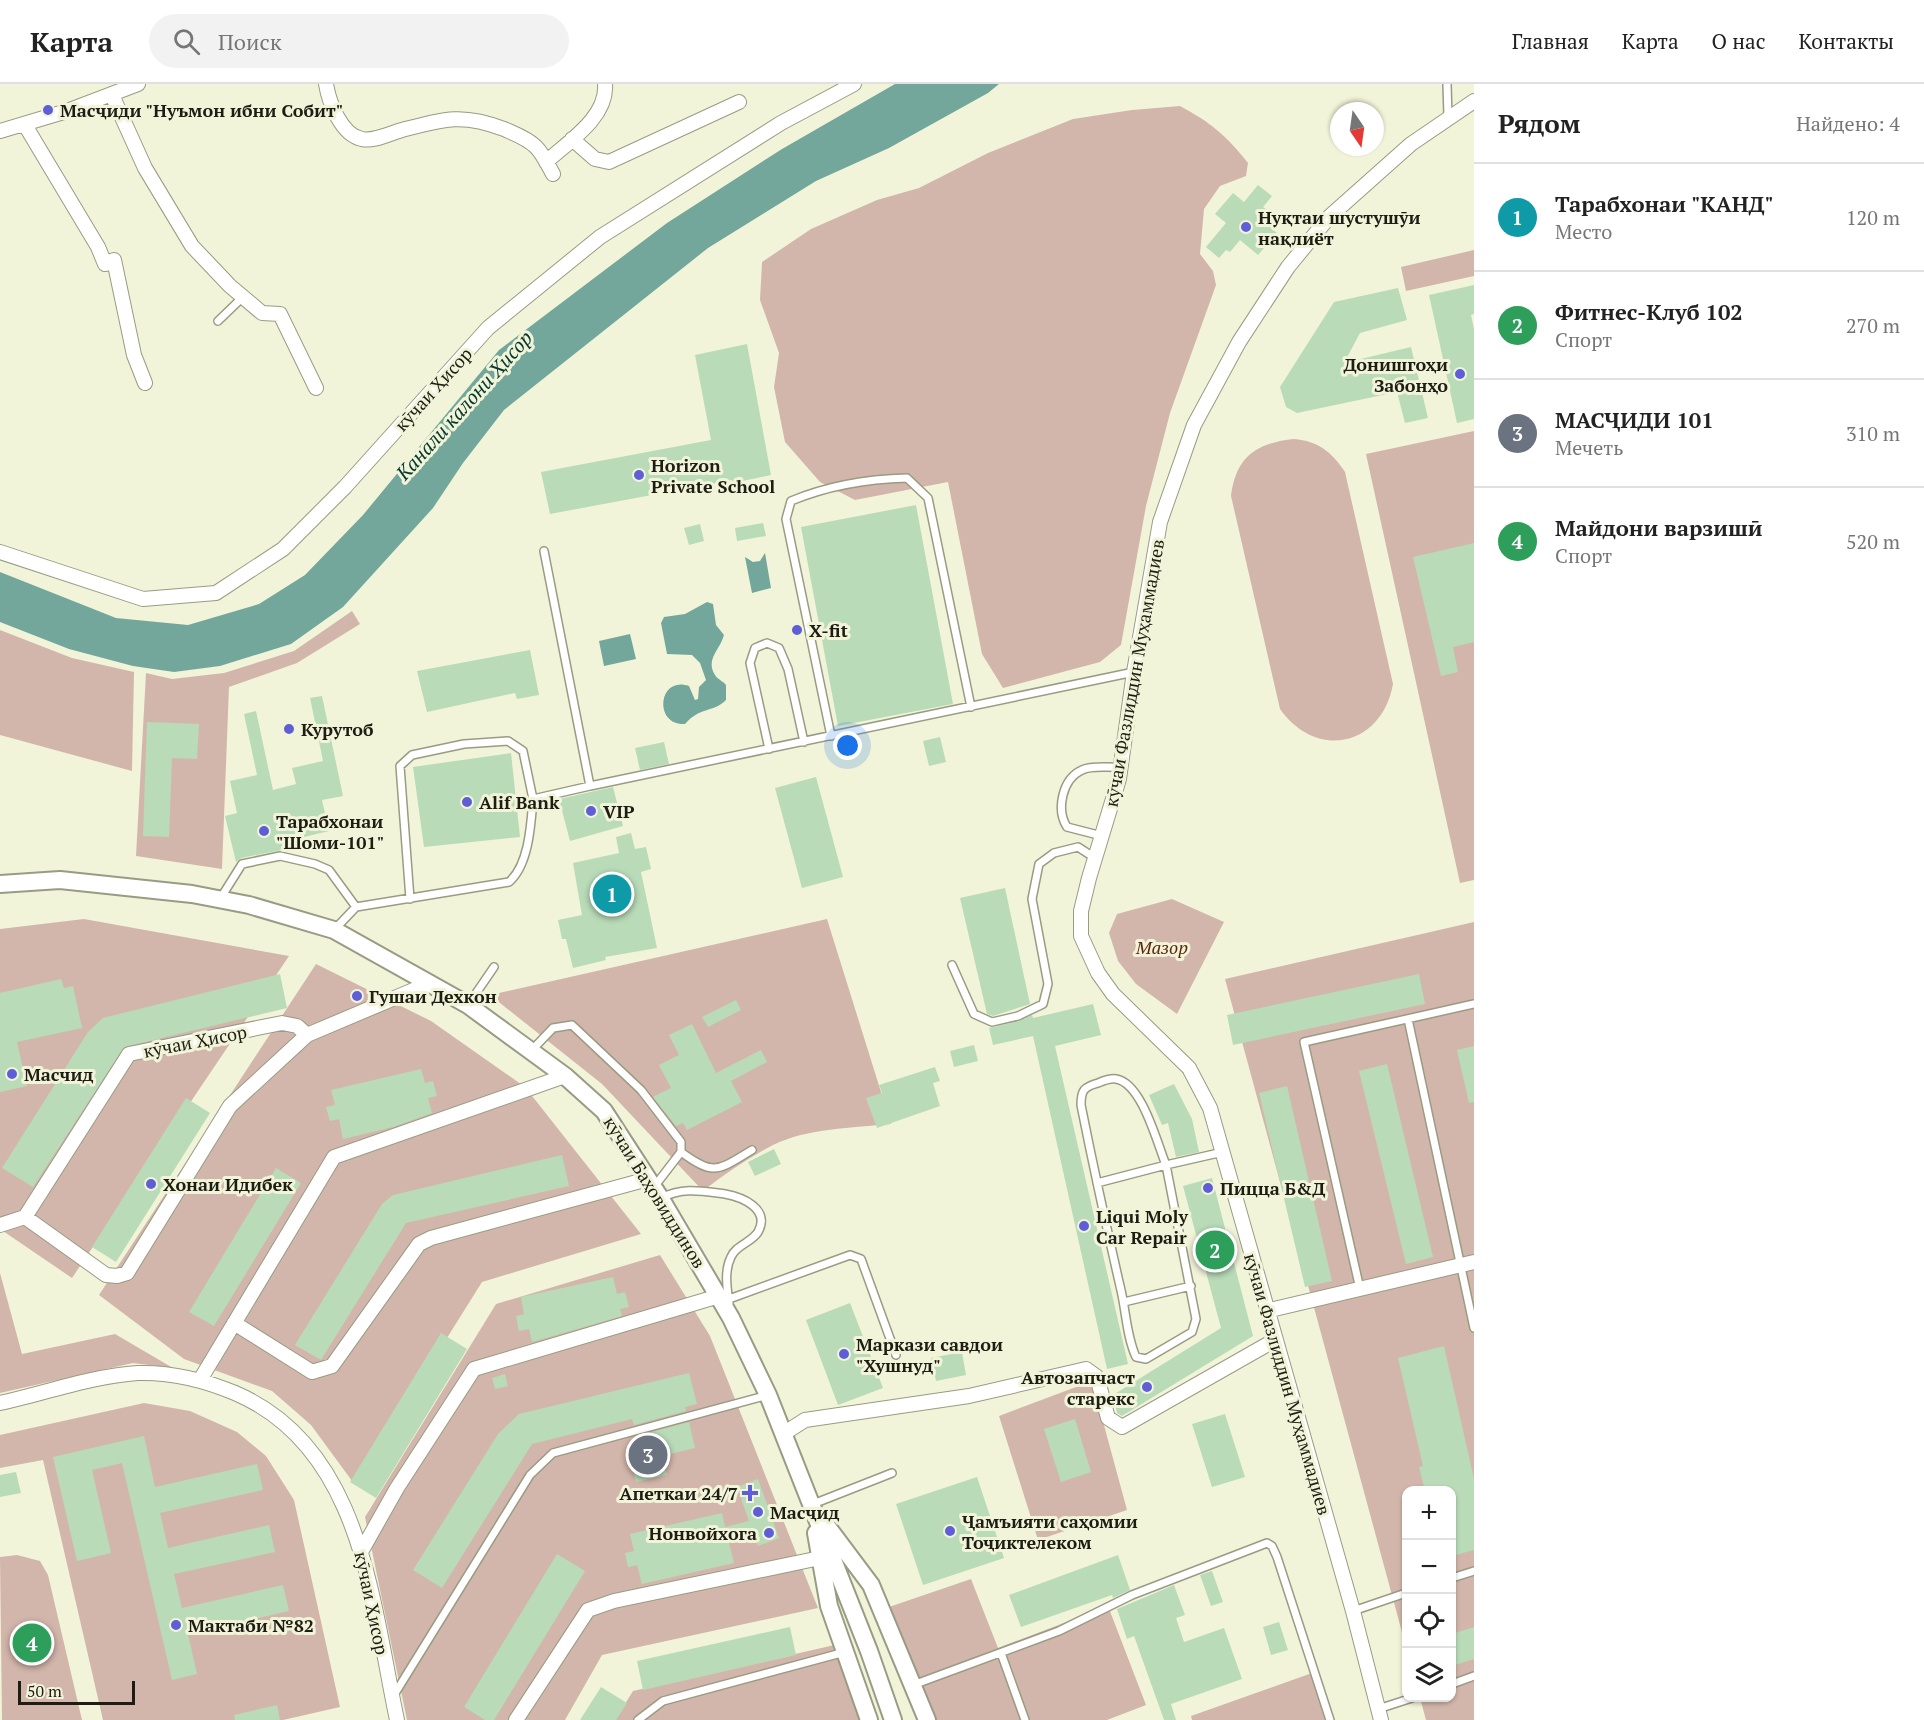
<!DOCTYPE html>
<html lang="ru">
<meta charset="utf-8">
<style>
body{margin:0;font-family:"PT Serif",serif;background:#f2f2f2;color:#222}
.controls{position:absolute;right:18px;bottom:18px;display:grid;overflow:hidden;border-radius:12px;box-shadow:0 2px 4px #0004}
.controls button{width:54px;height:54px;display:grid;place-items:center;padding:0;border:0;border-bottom:2px solid #e0e0e0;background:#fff;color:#222;font:30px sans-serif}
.compass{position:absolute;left:1330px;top:18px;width:54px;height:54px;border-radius:50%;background:#fff;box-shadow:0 2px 4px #0004;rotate:167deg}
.scale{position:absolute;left:18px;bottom:15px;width:117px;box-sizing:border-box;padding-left:6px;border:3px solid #1d1d14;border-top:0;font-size:16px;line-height:21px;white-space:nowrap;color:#1d1d14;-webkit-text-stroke:4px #f2f4d9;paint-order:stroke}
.you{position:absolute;left:848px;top:662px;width:21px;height:21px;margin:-15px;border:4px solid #fff;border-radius:50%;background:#1a73e8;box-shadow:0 0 0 9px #1a73e833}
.badge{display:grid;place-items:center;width:39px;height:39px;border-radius:50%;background:#b45309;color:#fff;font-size:20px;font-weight:700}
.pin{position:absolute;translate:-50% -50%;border:3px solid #fff;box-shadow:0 2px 6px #0006}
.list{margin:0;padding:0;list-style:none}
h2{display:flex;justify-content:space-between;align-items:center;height:78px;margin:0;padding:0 24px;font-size:26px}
h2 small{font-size:20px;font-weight:400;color:#767676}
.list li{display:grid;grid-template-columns:39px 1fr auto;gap:18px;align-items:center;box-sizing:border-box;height:108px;padding:0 24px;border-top:2px solid #e0e0e0}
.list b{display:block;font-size:22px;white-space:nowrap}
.list p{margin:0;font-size:20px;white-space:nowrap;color:#767676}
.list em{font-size:20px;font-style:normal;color:#767676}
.icon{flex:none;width:33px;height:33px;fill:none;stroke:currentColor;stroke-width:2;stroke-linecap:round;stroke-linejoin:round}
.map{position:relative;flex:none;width:1474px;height:1636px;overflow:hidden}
header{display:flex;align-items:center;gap:36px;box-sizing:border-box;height:84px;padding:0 30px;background:#fff;border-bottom:2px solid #e0e0e0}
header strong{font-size:28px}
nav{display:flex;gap:33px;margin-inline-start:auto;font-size:21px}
.search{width:420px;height:54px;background:#f2f2f2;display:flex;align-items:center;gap:15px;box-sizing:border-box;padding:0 21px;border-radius:33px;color:#767676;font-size:22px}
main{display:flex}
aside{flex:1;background:#fff}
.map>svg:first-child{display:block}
.green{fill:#d3b6ab}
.water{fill:#73a79b}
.building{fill:#b9dbb8}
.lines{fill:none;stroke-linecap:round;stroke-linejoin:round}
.service-casing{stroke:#999b83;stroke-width:10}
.minor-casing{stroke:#999b83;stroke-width:16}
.tertiary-casing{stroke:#999b83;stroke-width:20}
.service{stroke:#fff;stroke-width:7}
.minor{stroke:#fff;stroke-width:14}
.tertiary{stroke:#fff;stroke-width:16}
.poi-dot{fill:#5e5fd7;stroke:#f2f4d9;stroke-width:2}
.labels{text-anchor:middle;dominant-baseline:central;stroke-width:6;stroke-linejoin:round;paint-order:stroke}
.poi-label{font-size:18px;font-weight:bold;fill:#1d1d14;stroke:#f2f4d9;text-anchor:start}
.street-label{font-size:18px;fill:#1d1d14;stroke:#f2f4d9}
.park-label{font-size:18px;font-style:italic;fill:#5c250b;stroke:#f2f4d9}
.water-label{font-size:20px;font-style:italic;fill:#05382f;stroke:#f2f4d9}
</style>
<header>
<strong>Карта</strong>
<div class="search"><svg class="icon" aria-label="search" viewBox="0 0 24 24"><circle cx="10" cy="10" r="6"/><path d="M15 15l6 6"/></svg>Поиск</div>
<nav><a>Главная</a><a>Карта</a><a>О нас</a><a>Контакты</a></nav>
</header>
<main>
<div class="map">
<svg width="1474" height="1636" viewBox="0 0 1474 1636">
<rect width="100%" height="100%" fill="#f2f4d9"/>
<path class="green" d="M1180,22C1210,38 1227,52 1248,79L1246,92L1220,102L1204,125L1200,170L1213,187L1216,201L1170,329L1146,422L1121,561L1100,578L1003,604L982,570L948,398L855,416L820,398L785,358L774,303L779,269L760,216L762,178L811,145L877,116L919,104L988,69L1073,35L1132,26Z
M1474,166V192L1406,207L1401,183Z
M1474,347V796L1460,799L1366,370Z
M1294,355C1318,357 1332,368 1345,388L1393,600C1382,662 1317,677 1280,625L1231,412C1236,373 1256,359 1294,355Z
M352,527L360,540L297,579L229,603L222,785L136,772L146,589L172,595L224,589L294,567Z
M0,546L72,574L134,588L132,687L0,651Z
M1172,815L1224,838L1177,930L1136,900L1118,877L1109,849L1117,830Z
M84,835L289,872L72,1194L0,1145V845Z
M827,835L891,1040C852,1044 808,1044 773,1061C748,1074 725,1090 703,1107L602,1000L490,911Z
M1474,838V1636H1426L1420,1614H1452V1406H1406V1563L1225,895Z
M316,880L431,937L525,1003L641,1150L482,1198L355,1401L311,1341L272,1307L184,1275L99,1211Z
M660,1171L710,1252L818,1524L602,1571L565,1636H407L365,1433L496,1220Z
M0,1189L22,1270L115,1250L173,1284L133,1279L0,1309Z
M1092,1297L1127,1426L1038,1456L999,1332Z
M144,1319L190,1327L237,1348L266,1372L294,1416L340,1623L283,1636H103L43,1376L0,1384V1351Z
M17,1471L40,1477L48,1491L82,1636H2L0,1473Z
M971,1495L998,1564L1108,1522L1146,1621L1107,1636H932L886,1524Z
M839,1560L861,1636H615L633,1607Z
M1312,1589L1325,1636H1192L1191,1632Z"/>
<path class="water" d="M895,0H999L988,9L889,64L816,97L708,164L504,326L463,379L433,424L343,523L291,560L220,582L174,588L133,582L69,565L0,538V488L116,534L188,541L259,520L305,491L363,431L499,266L667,139L782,65Z
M765,469L771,504L752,509L745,473L753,478L760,477Z
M707,518L713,520L716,541L724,551C720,566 705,575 715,591C717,595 723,597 726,601V616C713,629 701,622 685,640C653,642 658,591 689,602L695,616L698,615L699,603L706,596L700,579L692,571L667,570L661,539L664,533L685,530Z
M630,550L636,575L604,582L599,557Z"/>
<path class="building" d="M1258,101L1272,112L1263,123L1266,125L1259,134L1277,149L1258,171L1240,156L1230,168L1226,166L1219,174L1206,163L1226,139L1215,130L1233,109L1244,118Z
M1474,201V230L1471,231L1474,245V335L1457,339L1429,211Z
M1398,204L1407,236L1360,249L1344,279L1411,263L1428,334L1405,339L1397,308L1297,329L1286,323L1280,303L1334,218Z
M747,260L771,391L733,399L732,396L550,430L541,388L711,356L695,271Z
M916,421L953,620L838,642L801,443Z
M763,439L766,452L737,457L735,444Z
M700,440L704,457L689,461L684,444Z
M1474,459V558L1453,563L1458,588L1441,592L1413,473Z
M530,566L539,611L517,615L515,609L427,628L417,587Z
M322,612L343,712L322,716L329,747L300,754L302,762L241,774L236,778L225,732L237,729L230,697L257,691L244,630L256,627L273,706L296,700L292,684L323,677L310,614Z
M147,638L199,640L197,675L172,674L169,753L143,752Z
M940,653L946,678L929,682L923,657Z
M664,658L669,680L640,686L635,664Z
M511,669L520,753L424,763L413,683Z
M816,693L843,793L802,804L775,704Z
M613,703L623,742L570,757L559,715Z
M631,749L635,765L646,763L651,785L641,788L657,864L605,873L606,876L573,884L566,855H562L558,836L582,831L573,779L619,769L616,753Z
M1005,804L1030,920L993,932L987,930L960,814Z
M280,890L287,924L124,963L33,1103L2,1084L88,948L103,934Z
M1419,890L1425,920L1233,961L1227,931Z
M61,895L64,904L73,902L82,944L17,958L27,1002L0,1008V909Z
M736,916L741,926L708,943L702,933Z
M1093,920L1101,951L1055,962L1128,1280L1107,1285L1033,952L993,961L989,944L1019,937L1032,931L1033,934Z
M692,940L716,989L761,966L767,978L731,997L742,1018L687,1046L683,1039L676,1042L653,1013L671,1004L659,981L679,971L669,951Z
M974,961L978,977L954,983L950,967Z
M1474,962V1018L1469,1019L1457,966Z
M1387,980L1433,1173L1406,1180L1359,987Z
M935,983L940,997L933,999L940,1022L877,1044L866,1014L882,1009L879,1001Z
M421,985L425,999L433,997L437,1012L428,1014L432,1029L393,1043L343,1055L339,1035L330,1037L326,1023L335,1021L331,1006Z
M1174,1000L1192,1035L1199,1068L1176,1073L1168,1039L1162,1041L1149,1011Z
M1287,1002L1332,1197L1305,1203L1259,1009Z
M186,1014L210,1029L116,1178L92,1163Z
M774,1065L781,1080L755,1092L748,1078Z
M562,1071L569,1102L406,1139L321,1276L295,1261L382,1120L393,1111Z
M276,1084L301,1099L214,1242L189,1228Z
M1212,1094L1253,1252L1122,1332L1117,1329L1113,1311L1221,1244L1183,1102Z
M613,1193L617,1210L625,1208L629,1223L620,1225L622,1232L532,1258L529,1245L519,1247L516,1232L524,1230L521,1213Z
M850,1219L883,1304L838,1321L806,1236Z
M441,1249L467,1265L376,1414L350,1398Z
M1444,1262L1474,1395V1466L1452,1472V1407H1425L1419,1383L1423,1382L1398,1274Z
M962,1268L966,1291L936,1297L931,1274Z
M689,1289L697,1320L685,1323L686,1327L634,1341L632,1335L532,1360L442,1504L413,1486L498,1350L519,1330Z
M505,1290L508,1302L495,1305L492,1294Z
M1225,1330L1245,1393L1212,1403L1192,1340Z
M1075,1335L1091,1388L1061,1398L1044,1345Z
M689,1338L695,1364L662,1372L667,1391L636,1398L629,1370L640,1367L637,1352Z
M144,1352L155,1403L257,1380L263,1406L160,1429L168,1464L269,1441L275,1468L174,1490L182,1524L283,1501L289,1527L188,1550L197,1590L172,1596L122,1379L92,1386L111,1469L77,1477L53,1373Z
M16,1388L21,1409L0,1413V1391Z
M977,1393L1004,1474L923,1501L896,1420Z
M758,1395L779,1454L758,1462L755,1453L729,1459L734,1479L642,1500L637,1481L628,1483L625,1469L634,1467L630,1450L722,1429L725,1443L749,1437L737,1403Z
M557,1470L585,1487L494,1636H485L464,1623Z
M1118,1471L1130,1506L1113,1514L1112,1511L1021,1543L1009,1511Z
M1212,1487L1223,1518L1211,1522L1200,1491Z
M1174,1501L1185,1531L1176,1534L1184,1558L1224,1544L1242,1595L1171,1620L1176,1636H1164L1134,1552L1127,1555L1117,1525Z
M1279,1538L1288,1566L1271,1571L1263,1543Z
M790,1543L796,1571L643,1606L637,1577Z
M1474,1543V1575L1452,1582V1550Z
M601,1603L627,1619L616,1636H580Z
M277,1621L280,1636H235L234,1631Z"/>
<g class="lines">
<g class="service-casing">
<path id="service" d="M1447,0L1448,33
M218,237L243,213
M831,652L786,435L791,417C827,402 868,395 907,394L928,414L971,623
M769,665L750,579L755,564L767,559L779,564L788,585L804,658
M590,702L1134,588
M1102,752L1067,743C1056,726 1062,695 1082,686C1092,681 1109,684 1120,683
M220,815L242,780L280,772L315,780L329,786L356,823
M410,815L400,682L412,671L464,660L508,657L523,667L533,715
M334,846L356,823L509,798C529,781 531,740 533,715L590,702L544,467
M952,881L974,930L992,938L1018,932L1043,920L1048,900L1032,815L1039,780L1054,769L1078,763L1095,774
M468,921L494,883
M1408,935L1474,1244
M532,966L553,944L572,941L641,1006L681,1058V1068L654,1103
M681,1068C715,1093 718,1086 752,1066
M1097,1099L1166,1081C1157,1059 1142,999 1116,995C1110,994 1103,997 1098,999C1084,1003 1081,1006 1081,1021C1093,1081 1106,1141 1120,1202C1126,1225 1126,1251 1136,1273L1146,1275L1192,1248L1196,1235L1166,1081L1223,1068
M661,1114C683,1103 701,1107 725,1110C742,1113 771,1125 758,1148C751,1159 736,1161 731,1173C724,1187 727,1204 729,1219
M1360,1205L1304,958L1474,920
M729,1215L850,1171L861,1175L896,1271
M1124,1218L1191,1202
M813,1420L892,1389
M1452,1494L1474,1487
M1353,1527L1406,1509
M1001,1569L1025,1636
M1452,1600L1474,1592
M913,1601L1059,1547L1132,1511L1267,1459L1272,1462L1277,1473L1330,1636
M394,1611L530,1391L553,1369L768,1311
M1378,1625L1412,1614
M638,1636L663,1617L845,1568"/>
</g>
<g class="minor-casing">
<path id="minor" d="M326,0C329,18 341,51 362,55C373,58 391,49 402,46C444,35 462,29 504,45C515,50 527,54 536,63C543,70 548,81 553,90
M112,11L145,84L192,162L230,202L262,229L280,230L316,304
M25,41L98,163L105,180L114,176L134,271L145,299
M0,47L67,27L138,0
M572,55L595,75L609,78L739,18
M546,78C568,58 608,33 605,0
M0,468L143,515L216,509L283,465L345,403L488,244L600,153L781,39L854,0
M25,1133L106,1191L117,1192L127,1189L230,1022L307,951
M0,1141L25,1133L129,970L282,939L297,942L307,951L430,899
M1266,1227L1474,1178
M234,1239L312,1288L332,1282L419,1160L431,1154L648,1095
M200,1296L334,1073L565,992
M0,1319C45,1309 92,1292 138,1289C172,1288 204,1296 235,1309C362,1363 372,1518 397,1636
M783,1350L805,1336L969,1312L1086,1285L1097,1293L1108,1334L1122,1343L1275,1256
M362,1466L397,1404L474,1285L719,1212
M516,1636L588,1526L614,1517L820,1474
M1381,1636L1353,1527L1210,1024L1189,984L1113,910L1098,889L1081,852V827L1089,794L1119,695L1134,588L1160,438L1194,341L1239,258L1288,183L1329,133L1411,60L1474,17"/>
</g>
<g class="tertiary-casing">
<path id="tertiary" d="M0,800L60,796L192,810L249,821L334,846L468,921L565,992L604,1027L661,1115L731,1234L768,1311L869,1567L893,1636
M826,1441L871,1501L927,1636
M816,1449L829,1522L869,1636"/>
</g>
<use href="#service" class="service"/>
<use href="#minor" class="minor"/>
<use href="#tertiary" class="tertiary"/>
</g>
<g class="poi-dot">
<circle cx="48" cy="26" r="6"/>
<circle cx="1246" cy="143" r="6"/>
<circle cx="1460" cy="290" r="6"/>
<circle cx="639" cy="391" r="6"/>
<circle cx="797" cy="546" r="6"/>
<circle cx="289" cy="645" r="6"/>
<circle cx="467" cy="718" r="6"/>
<circle cx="591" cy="727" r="6"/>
<circle cx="264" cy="747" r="6"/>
<circle cx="357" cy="912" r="6"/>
<circle cx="12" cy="990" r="6"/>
<circle cx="151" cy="1100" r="6"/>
<circle cx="1208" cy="1104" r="6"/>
<circle cx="1084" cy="1142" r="6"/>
<circle cx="844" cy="1270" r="6"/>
<circle cx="1147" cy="1303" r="6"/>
<path d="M747 1400h6v6h6v6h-6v6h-6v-6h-6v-6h6z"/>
<circle cx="758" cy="1428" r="6"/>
<circle cx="950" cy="1447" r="6"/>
<circle cx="769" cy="1449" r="6"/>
<circle cx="176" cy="1541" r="6"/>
</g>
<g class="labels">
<g class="poi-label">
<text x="60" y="26">Масҷиди "Нуъмон ибни Собит"</text>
<text x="1258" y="133">Нуқтаи шустушӯи<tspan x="1258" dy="21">нақлиёт</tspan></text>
<text x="1448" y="280" text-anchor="end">Донишгоҳи<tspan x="1448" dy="21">Забонҳо</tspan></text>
<text x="651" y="381">Horizon<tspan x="651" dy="21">Private School</tspan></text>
<text x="809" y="546">X-fit</text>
<text x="301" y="645">Курутоб</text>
<text x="479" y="718">Alif Bank</text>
<text x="603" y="727">VIP</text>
<text x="276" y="737">Тарабхонаи<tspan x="276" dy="21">"Шоми-101"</tspan></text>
<text x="369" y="912">Гушаи Дехкон</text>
<text x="24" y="990">Масчид</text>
<text x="163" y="1100">Хонаи Идибек</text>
<text x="1220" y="1104">Пицца Б&amp;Д</text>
<text x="1096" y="1132">Liqui Moly<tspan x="1096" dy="21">Car Repair</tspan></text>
<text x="856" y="1260">Маркази савдои<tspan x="856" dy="21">"Хушнуд"</tspan></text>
<text x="1135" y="1293" text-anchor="end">Автозапчаст<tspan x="1135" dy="21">старекс</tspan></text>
<text x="738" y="1409" text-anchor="end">Апеткаи 24/7</text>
<text x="770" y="1428">Масҷид</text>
<text x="962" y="1437">Ҷамъияти саҳомии<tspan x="962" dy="21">Тоҷиктелеком</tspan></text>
<text x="757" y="1449" text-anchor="end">Нонвойхога</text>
<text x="188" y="1541">Мактаби №82</text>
</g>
<g class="street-label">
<text transform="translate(433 305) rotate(-48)">кӯчаи Ҳисор</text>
<text transform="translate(1134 589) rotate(-80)">кӯчаи Фазлиддин Муҳаммадиев</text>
<text transform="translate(195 957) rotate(-11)">кӯчаи Ҳисор</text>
<text transform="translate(655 1108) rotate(58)">кӯчаи Баҳовиддинов</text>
<text transform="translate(1288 1300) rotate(74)">кӯчаи Фазлиддин Муҳаммадиев</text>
<text transform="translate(372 1519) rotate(78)">кӯчаи Ҳисор</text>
</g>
<g class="park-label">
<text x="1162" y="863">Мазор</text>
</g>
<g class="water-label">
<text transform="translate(464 321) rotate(-48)">Канали калони Ҳисор</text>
</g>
</g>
</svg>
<div class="controls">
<button>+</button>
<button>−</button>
<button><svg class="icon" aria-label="locate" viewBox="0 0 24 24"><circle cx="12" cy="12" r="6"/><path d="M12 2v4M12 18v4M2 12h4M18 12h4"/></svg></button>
<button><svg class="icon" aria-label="layers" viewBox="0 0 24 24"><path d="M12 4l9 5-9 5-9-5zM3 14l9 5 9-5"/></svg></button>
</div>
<svg class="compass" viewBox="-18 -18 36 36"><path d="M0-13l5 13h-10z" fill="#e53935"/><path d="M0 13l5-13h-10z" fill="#767676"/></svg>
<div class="scale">50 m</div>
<div class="you"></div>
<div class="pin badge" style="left:612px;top:810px;background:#0f9aa8">1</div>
<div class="pin badge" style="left:1215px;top:1166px;background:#2e9e5b">2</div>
<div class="pin badge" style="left:648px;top:1371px;background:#6b7280">3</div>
<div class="pin badge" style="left:32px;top:1559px;background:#2e9e5b">4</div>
</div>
<aside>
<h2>Рядом<small>Найдено: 4</small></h2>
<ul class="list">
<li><span class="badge" style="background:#0f9aa8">1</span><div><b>Тарабхонаи &quot;КАНД&quot;</b><p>Место</p></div><em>120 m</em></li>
<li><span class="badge" style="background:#2e9e5b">2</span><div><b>Фитнес-Клуб 102</b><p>Спорт</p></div><em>270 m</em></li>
<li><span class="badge" style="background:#6b7280">3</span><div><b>МАСҶИДИ 101</b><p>Мечеть</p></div><em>310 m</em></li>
<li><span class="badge" style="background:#2e9e5b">4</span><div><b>Майдони варзишӣ</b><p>Спорт</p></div><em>520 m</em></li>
</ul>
</aside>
</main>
